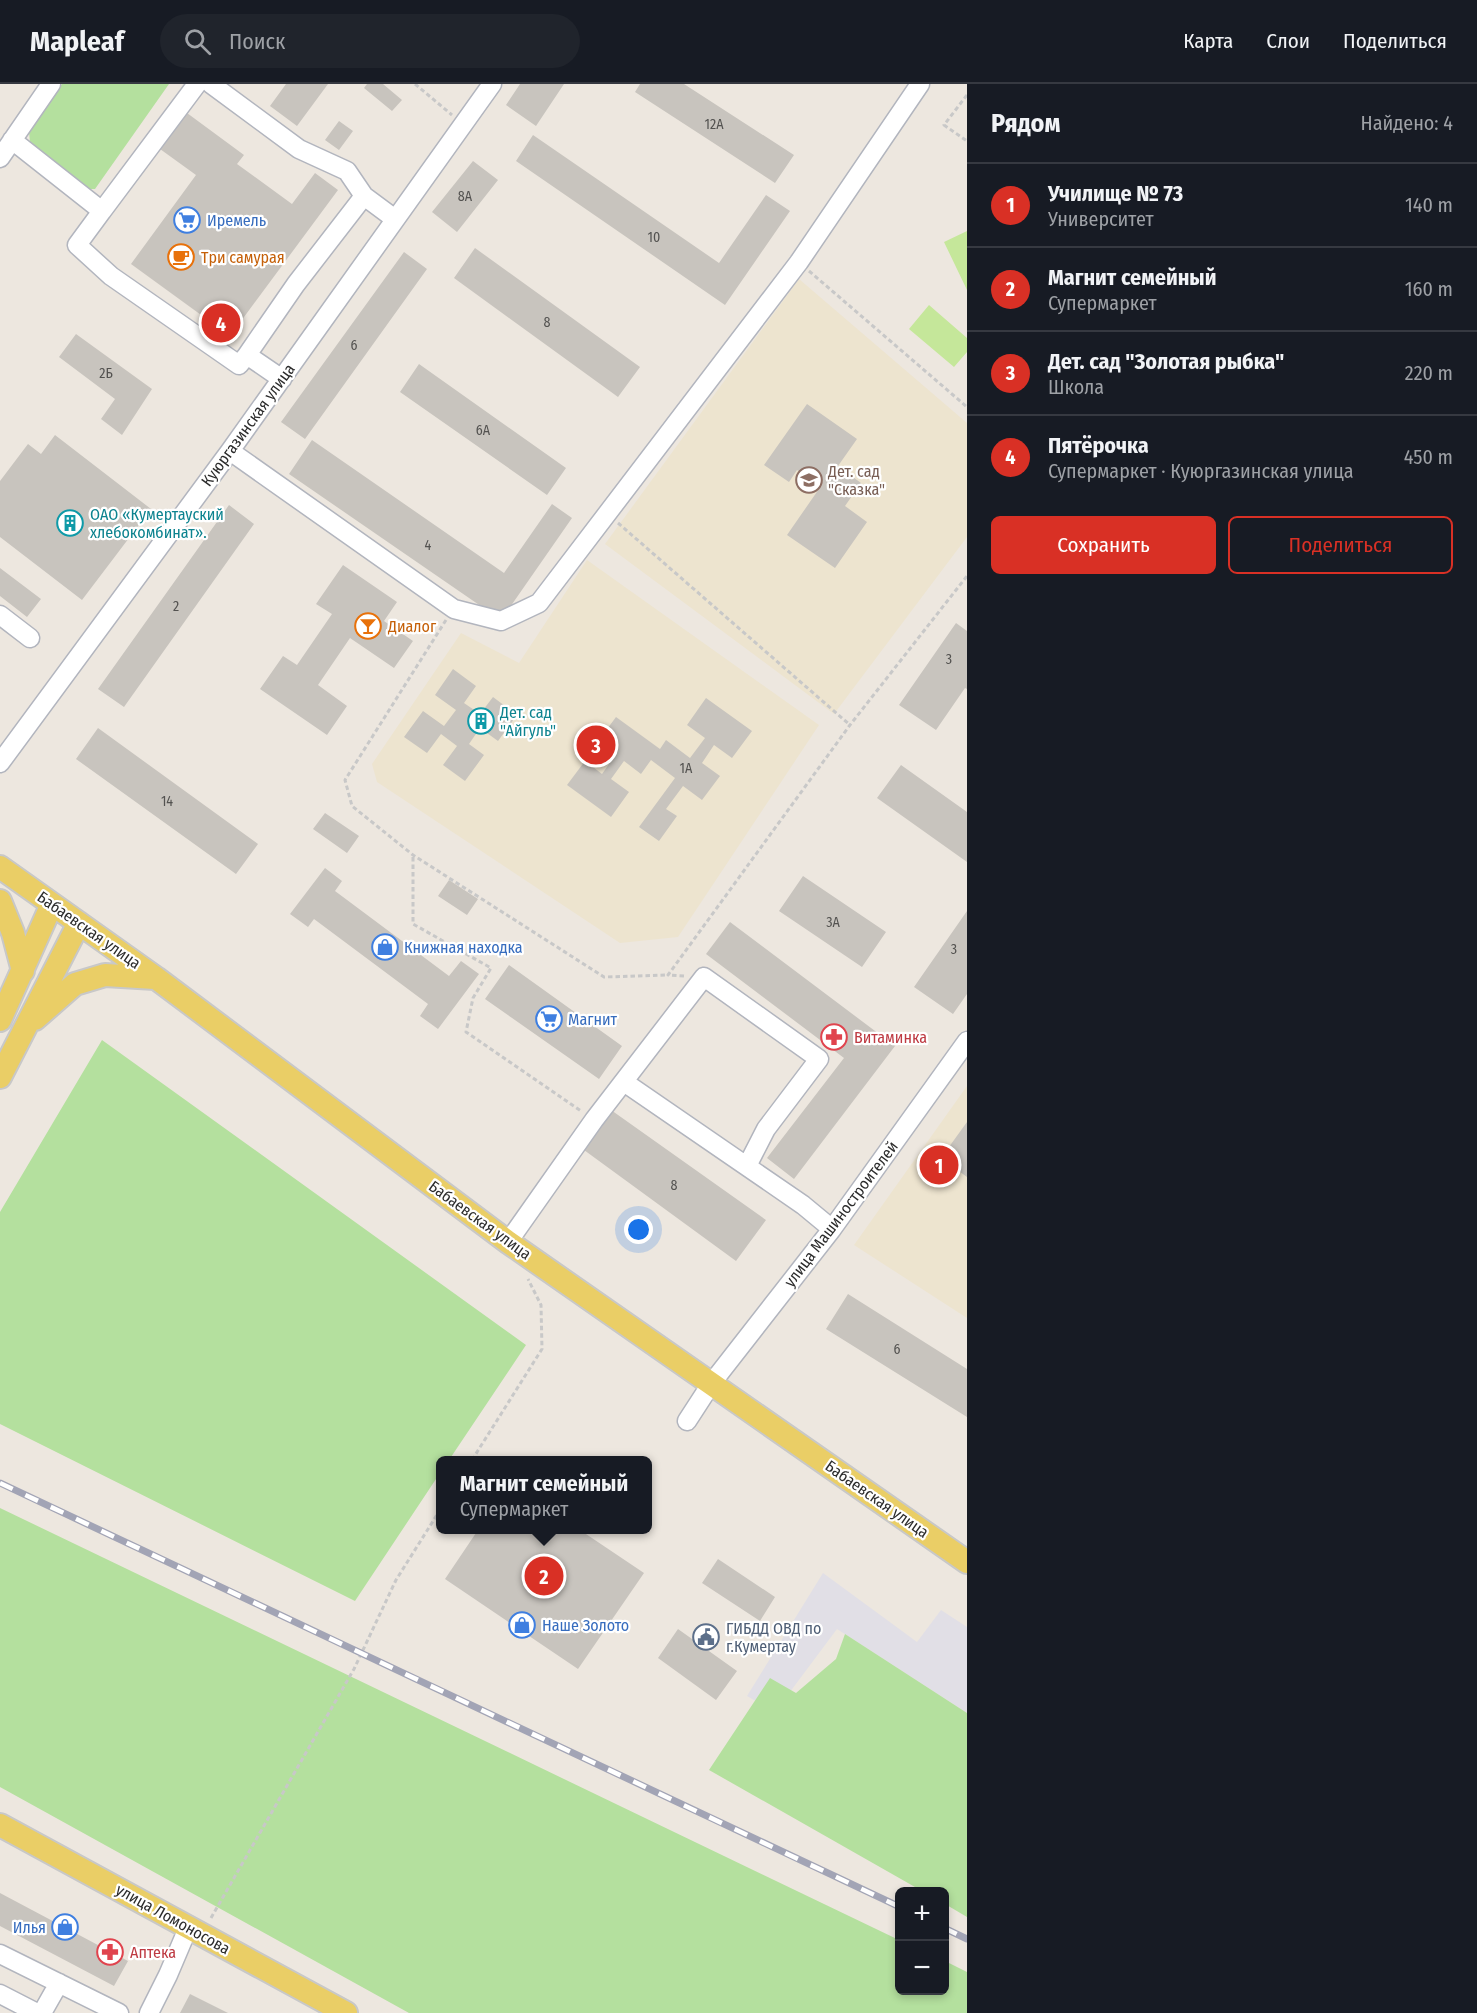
<!DOCTYPE html>
<html lang="ru">
<meta charset="utf-8">
<style>
body{margin:0;font-family:"Fira Sans Condensed",sans-serif;background:#20242c;color:#f1f3f6}
.controls{position:absolute;right:18px;bottom:18px;display:grid;overflow:hidden;border-radius:9px;box-shadow:0 3px 9px #0003}
.controls button{width:54px;height:54px;display:grid;place-items:center;padding:0;border:0;border-bottom:2px solid #363941;background:#171b24;color:#f1f3f6;font:30px sans-serif}
.you{position:absolute;left:639px;top:1146px;width:21px;height:21px;margin:-15px;border:4px solid #fff;border-radius:50%;background:#1a73e8;box-shadow:0 0 0 9px #1a73e833}
.badge{display:grid;place-items:center;width:39px;height:39px;border-radius:50%;background:#d93025;color:#fff;font-size:20px;font-weight:700}
.pin{position:absolute;translate:-50% -50%;border:3px solid #fff;box-shadow:0 2px 6px #0006}
.popup{position:absolute;left:436px;top:1372px;width:216px;height:78px;box-sizing:border-box;display:grid;place-content:center;border-radius:9px;background:#171b24;filter:drop-shadow(0 2px 4px #0005);font-size:20px;white-space:nowrap;color:#9ea1a6}
.popup b{font-size:22px;color:#f1f3f6}
.popup::after{content:'';position:absolute;left:50%;top:100%;margin-left:-12px;border:12px solid transparent;border-top-color:#171b24}
.list{margin:0;padding:0;list-style:none}
h2{display:flex;justify-content:space-between;align-items:center;height:78px;margin:0;padding:0 24px;font-size:26px}
h2 small{font-size:20px;font-weight:400;color:#9ea1a6}
.list li{display:grid;grid-template-columns:39px 1fr auto;gap:18px;align-items:center;box-sizing:border-box;height:84px;padding:0 24px;border-top:2px solid #363941}
.list b{display:block;font-size:22px;white-space:nowrap}
.list p{margin:0;font-size:20px;white-space:nowrap;color:#9ea1a6}
.list em{font-size:20px;font-style:normal;color:#9ea1a6}
.actions{display:flex;gap:12px;padding:18px 24px}
.actions a{flex:1;padding:14px 0;border:2px solid #d93025;border-radius:9px;text-align:center;font-size:21px;color:#d93025}
.actions .main{background:#d93025;color:#fff}
.icon{flex:none;width:33px;height:33px;fill:none;stroke:currentColor;stroke-width:2;stroke-linecap:round;stroke-linejoin:round}
.map{position:relative;flex:none;width:967px;height:1929px;overflow:hidden}
header{display:flex;align-items:center;gap:36px;box-sizing:border-box;height:84px;padding:0 30px;background:#171b24;border-bottom:2px solid #363941}
header strong{font-size:28px}
nav{display:flex;gap:33px;margin-inline-start:auto;font-size:21px}
.search{width:420px;height:54px;background:#20242c;display:flex;align-items:center;gap:15px;box-sizing:border-box;padding:0 21px;border-radius:33px;color:#9ea1a6;font-size:22px}
main{display:flex}
aside{flex:1;background:#171b24}
.map>svg:first-child{display:block}
.industrial{fill:#e1dfe6}
.education{fill:#ede4cf}
.green{fill:#b4e09e}
.pitch{fill:#c5e79a}
.building{fill:#c8c4be}
.lines{fill:none;stroke-linecap:round;stroke-linejoin:round}
.minor-casing{stroke:#b2b5be;stroke-width:21}
.major-casing{stroke:#c8c8c8;stroke-width:26}
.path{stroke:#c8c8c8;stroke-width:3;stroke-dasharray:4.5 3;stroke-linecap:butt}
.minor{stroke:#fff;stroke-width:18}
.major{stroke:#eace66;stroke-width:22}
.rail-casing{stroke:#a2a4b5;stroke-width:7}
.rail{stroke:#fff;stroke-width:4.5;stroke-dasharray:14;stroke-linecap:butt}
.labels{text-anchor:middle;dominant-baseline:central;stroke-width:4.5;stroke-linejoin:round;paint-order:stroke}
.number-label{font-size:14px;fill:#535250}
.shop-label{font-size:16px;fill:#366cbe;stroke:#fff;text-anchor:start}
.food-label{font-size:16px;fill:#c56008;stroke:#fff;text-anchor:start}
.street-label{font-size:16px;fill:#2c2c2c;stroke:#fff}
.education-label{font-size:16px;fill:#785e54;stroke:#fff;text-anchor:start}
.culture-label{font-size:16px;fill:#0d838f;stroke:#fff;text-anchor:start}
.health-label{font-size:16px;fill:#be3a42;stroke:#fff;text-anchor:start}
.service-label{font-size:16px;fill:#4e5e75;stroke:#fff;text-anchor:start}
</style>
<header>
<strong>Mapleaf</strong>
<div class="search"><svg class="icon" aria-label="search" viewBox="0 0 24 24"><circle cx="10" cy="10" r="6"/><path d="M15 15l6 6"/></svg>Поиск</div>
<nav><a>Карта</a><a>Слои</a><a>Поделиться</a></nav>
</header>
<main>
<div class="map">
<svg width="967" height="1929" viewBox="0 0 967 1929">
<rect width="100%" height="100%" fill="#ede7df"/>
<path class="industrial" d="M823,1489L917,1558L941,1526L967,1543V1629L837,1545L775,1628L747,1612Z"/>
<path class="education" d="M799,195L967,339V453L834,630L605,460Z
M587,476L819,641L678,853L620,859L377,698L372,680L461,549L519,579Z
M967,1002V1234L854,1161Z"/>
<path class="green" d="M62,0H169L95,105H86L34,66L30,59L29,47Z
M102,956L526,1261L449,1376H440V1389L355,1517L0,1340V1128Z
M0,1424L899,1856L900,1906H944L945,1877L967,1888V1929H409L0,1703Z
M845,1550L967,1629V1833L945,1820L944,1808L922,1807L709,1686L770,1594L796,1609L836,1575Z"/>
<path class="pitch" d="M967,147V206L944,158Z
M929,221L967,254V268L954,283L909,245Z"/>
<path class="building" d="M286,0H328L297,42L270,22Z
M367,0H383L402,16L392,27L364,4Z
M520,0H564L536,42L506,21Z
M640,0H684L794,71L775,99L635,8Z
M187,29L244,71L237,80L292,120L315,89L338,106L230,252L131,180L196,91L160,65Z
M339,37L353,47L339,66L325,56Z
M533,51L719,179L766,111L790,127L725,221L516,77Z
M473,77L498,96L457,148L432,128Z
M475,164L640,283L618,313L454,194Z
M404,168L427,185L305,355L281,338Z
M76,250L152,305L122,351L101,335L115,315L59,273Z
M419,280L566,384L547,411L400,308Z
M807,320L857,355L838,382L861,399L845,422L867,438L835,484L787,451L821,402L797,386L789,398L764,381Z
M55,351L151,425L82,516L0,453V397L28,360L41,370Z
M312,356L504,489L552,420L572,434L501,536L289,390Z
M229,421L254,440L124,623L98,605Z
M343,481L397,518L384,537L413,557L394,584L350,554L318,601L347,622L327,651L260,605L283,572L297,581L332,530L316,520Z
M0,484L41,515L27,533L0,512Z
M956,539L967,547V605L965,604L936,646L899,621Z
M453,585L476,602L464,619L480,630L493,613L517,631L498,657L480,644L469,660L484,671L465,697L443,681L457,662L441,650L427,669L404,653L423,627L444,642L456,626L435,611Z
M706,614L752,647L732,674L714,661L702,679L720,692L702,716L683,702L666,725L677,732L659,757L639,743L675,694L651,676L641,690L624,677L611,695L629,708L611,733L567,701L585,677L602,690L614,673L596,660L616,633L660,665L666,656L690,674L705,654L687,641Z
M98,644L258,760L236,790L76,675Z
M901,681L967,728V778L877,714Z
M325,729L359,752L347,769L313,745Z
M325,784L342,797L335,807L449,892L461,877L479,890L438,945L420,932L428,920L314,835L308,843L290,830Z
M803,792L886,848L862,883L779,827Z
M449,796L478,815L467,831L438,812Z
M967,827V910L953,930L914,903Z
M730,838L895,962L794,1095L767,1074L844,974L706,870Z
M509,881L622,962L599,995L485,915Z
M611,1026L766,1136L736,1177L584,1066Z
M967,1038V1093L941,1074Z
M848,1210L967,1285V1333L826,1245Z
M478,1446H580L644,1489L578,1585L445,1495Z
M718,1475L775,1513L760,1537L702,1499Z
M678,1545L737,1587L716,1616L658,1574Z
M0,1809L128,1877L114,1902L0,1842Z
M190,1910L228,1929H180Z"/>
<g class="lines">
<g class="minor-casing">
<path id="minor" d="M211,0L299,65L347,87L364,112L395,135
M12,56L102,127L77,161L111,192L239,281L247,271L282,295
M0,74L51,0
M102,127L197,0
M247,271L296,200L364,112
M230,367L454,525L501,537L539,519L799,178L920,0
M0,531L30,554
M0,679L230,367L492,0
M624,998L803,1121L832,1145
M508,1158L594,1036L704,893L819,975L766,1045L747,1082
M687,1337L711,1300L832,1145L967,957
M0,1870L119,1929
M0,1910L37,1929
M42,1929L59,1899
M149,1929L168,1891L188,1844"/>
</g>
<g class="major-casing">
<path id="major" d="M0,783L156,894L508,1158L967,1478
M0,817L13,849L23,887
M35,935L75,900L105,891L155,894
M0,936L52,820
M0,993L79,839
M0,1741L346,1929"/>
</g>
<path class="path" d="M415,0L452,31
M967,11L944,41L967,57
M809,187L967,323
M618,439L850,641
M446,536L345,696L352,722L413,771L604,893L668,891
M413,773V840L491,884L473,914L466,948L581,1027
M684,892L668,891L850,641L967,492
M472,1376L542,1265L541,1221L528,1195
M211,1834L354,1585L396,1496L440,1426"/>
<use href="#minor" class="minor"/>
<use href="#major" class="major"/>
<g class="rail-casing">
<path id="rail" d="M0,1399L900,1823
M944,1844L967,1855"/>
</g>
<use href="#rail" class="rail"/>
</g>
<defs>
<g id="supermarket-ring" transform="scale(1.35)"><circle r="9.5" fill="#fff" stroke="#3f7fe0" stroke-width="1.5"/><path d="M-6-5.5h2.5l.6 2H6L4.5 2H-2.5L-4.4-4H-6ZM-1.5 3.2a1.3 1.3 0 1 0 .1 0ZM3 3.2a1.3 1.3 0 1 0 .1 0Z" fill="#3f7fe0"/></g>
<g id="cafe-ring" transform="scale(1.35)"><circle r="9.5" fill="#fff" stroke="#e8710a" stroke-width="1.5"/><path d="M-5.5-4.5H6V0H3Q3 3.5 0 3.5H-2.5Q-5.5 3.5-5.5 0ZM3-3.2v2h1.7v-2ZM-6 4.5H4V6H-6Z" fill="#e8710a"/></g>
<g id="school-ring" transform="scale(1.35)"><circle r="9.5" fill="#fff" stroke="#8d6e63" stroke-width="1.5"/><path d="M0-5L7-2L0 1L-7-2ZM-4 1L0 2.5L4 1V4Q0 6-4 4Z" fill="#8d6e63"/></g>
<g id="building-ring" transform="scale(1.35)"><circle r="9.5" fill="#fff" stroke="#0f9aa8" stroke-width="1.5"/><path d="M-4-6H4V6H1V3H-1V6H-4ZM-2.5-4.3h1.7v1.8h-1.7ZM.8-4.3h1.7v1.8H.8ZM-2.5-1h1.7V.8h-1.7ZM.8-1h1.7V.8H.8Z" fill="#0f9aa8"/></g>
<g id="bar-ring" transform="scale(1.35)"><circle r="9.5" fill="#fff" stroke="#e8710a" stroke-width="1.5"/><path d="M-6-5H6L.8 .8V4.5H3.5V6h-7V4.5H-.8V.8Z" fill="#e8710a"/></g>
<g id="shop-ring" transform="scale(1.35)"><circle r="9.5" fill="#fff" stroke="#3f7fe0" stroke-width="1.5"/><path d="M-5-2.5h2.3a2.7 3.5 0 0 1 5.4 0H5L5.5 6h-11ZM-1.5-2.5h3a1.5 2.3 0 0 0-3 0Z" fill="#3f7fe0"/></g>
<g id="pharmacy-ring" transform="scale(1.35)"><circle r="9.5" fill="#fff" stroke="#e0444e" stroke-width="1.5"/><path d="M-2-6h4v4h4v4h-4v4h-4v-4h-4v-4h4Z" fill="#e0444e"/></g>
<g id="civic-ring" transform="scale(1.35)"><circle r="9.5" fill="#fff" stroke="#5c6f8a" stroke-width="1.5"/><path d="M-.6-6.5H3V-4.5H.6V-3L4-1V1h2V6H-6V1h2V-1L-.6-3ZM-1.2 2.5V6h2.4V2.5Z" fill="#5c6f8a"/></g>
</defs>
<g fill-rule="evenodd">
<use href="#supermarket-ring" x="187" y="136"/>
<use href="#cafe-ring" x="181" y="173"/>
<use href="#school-ring" x="809" y="396"/>
<use href="#building-ring" x="70" y="439"/>
<use href="#bar-ring" x="368" y="542"/>
<use href="#building-ring" x="481" y="637"/>
<use href="#shop-ring" x="385" y="863"/>
<use href="#supermarket-ring" x="549" y="935"/>
<use href="#pharmacy-ring" x="834" y="953"/>
<use href="#shop-ring" x="522" y="1541"/>
<use href="#civic-ring" x="706" y="1553"/>
<use href="#shop-ring" x="65" y="1843"/>
<use href="#pharmacy-ring" x="110" y="1868"/>
</g>
<g class="labels">
<g class="number-label">
<text x="714" y="40">12А</text>
<text x="465" y="112">8А</text>
<text x="654" y="153">10</text>
<text x="547" y="238">8</text>
<text x="354" y="261">6</text>
<text x="106" y="289">2Б</text>
<text x="483" y="346">6А</text>
<text x="428" y="461">4</text>
<text x="176" y="522">2</text>
<text x="949" y="575">3</text>
<text x="686" y="684">1А</text>
<text x="167" y="717">14</text>
<text x="833" y="838">3А</text>
<text x="954" y="865">3</text>
<text x="674" y="1101">8</text>
<text x="897" y="1265">6</text>
</g>
<g class="shop-label">
<text x="207" y="136">Иремель</text>
<text x="404" y="863">Книжная находка</text>
<text x="568" y="935">Магнит</text>
<text x="542" y="1541">Наше Золото</text>
<text x="46" y="1843" text-anchor="end">Илья</text>
</g>
<g class="food-label">
<text x="201" y="173">Три самурая</text>
<text x="388" y="542">Диалог</text>
</g>
<g class="street-label">
<text transform="translate(248 341) rotate(-54)">Куюргазинская улица</text>
<text transform="translate(89 846) rotate(35)">Бабаевская улица</text>
<text transform="translate(841 1130) rotate(-53)">улица Машиностроителей</text>
<text transform="translate(480 1136) rotate(36)">Бабаевская улица</text>
<text transform="translate(877 1415) rotate(35)">Бабаевская улица</text>
<text transform="translate(173 1835) rotate(29)">улица Ломоносова</text>
</g>
<g class="education-label">
<text x="828" y="387">Дет. сад<tspan x="828" dy="18">"Сказка"</tspan></text>
</g>
<g class="culture-label">
<text x="90" y="430">ОАО «Кумертауский<tspan x="90" dy="18">хлебокомбинат».</tspan></text>
<text x="500" y="628">Дет. сад<tspan x="500" dy="18">"Айгуль"</tspan></text>
</g>
<g class="health-label">
<text x="854" y="953">Витаминка</text>
<text x="130" y="1868">Аптека</text>
</g>
<g class="service-label">
<text x="726" y="1544">ГИБДД ОВД по<tspan x="726" dy="18">г.Кумертау</tspan></text>
</g>
</g>
</svg>
<div class="controls">
<button>+</button>
<button>−</button>
</div>
<div class="you"></div>
<div class="pin badge" style="left:939px;top:1081px">1</div>
<div class="pin badge" style="left:544px;top:1492px">2</div>
<div class="popup"><b>Магнит семейный</b>Супермаркет</div>
<div class="pin badge" style="left:596px;top:661px">3</div>
<div class="pin badge" style="left:221px;top:239px">4</div>
</div>
<aside>
<h2>Рядом<small>Найдено: 4</small></h2>
<ul class="list">
<li><span class="badge">1</span><div><b>Училище № 73</b><p>Университет</p></div><em>140 m</em></li>
<li><span class="badge">2</span><div><b>Магнит семейный</b><p>Супермаркет</p></div><em>160 m</em></li>
<li><span class="badge">3</span><div><b>Дет. сад &quot;Золотая рыбка&quot;</b><p>Школа</p></div><em>220 m</em></li>
<li><span class="badge">4</span><div><b>Пятёрочка</b><p>Супермаркет · Куюргазинская улица</p></div><em>450 m</em></li>
</ul>
<div class="actions"><a class="main">Сохранить</a><a>Поделиться</a></div>
</aside>
</main>
